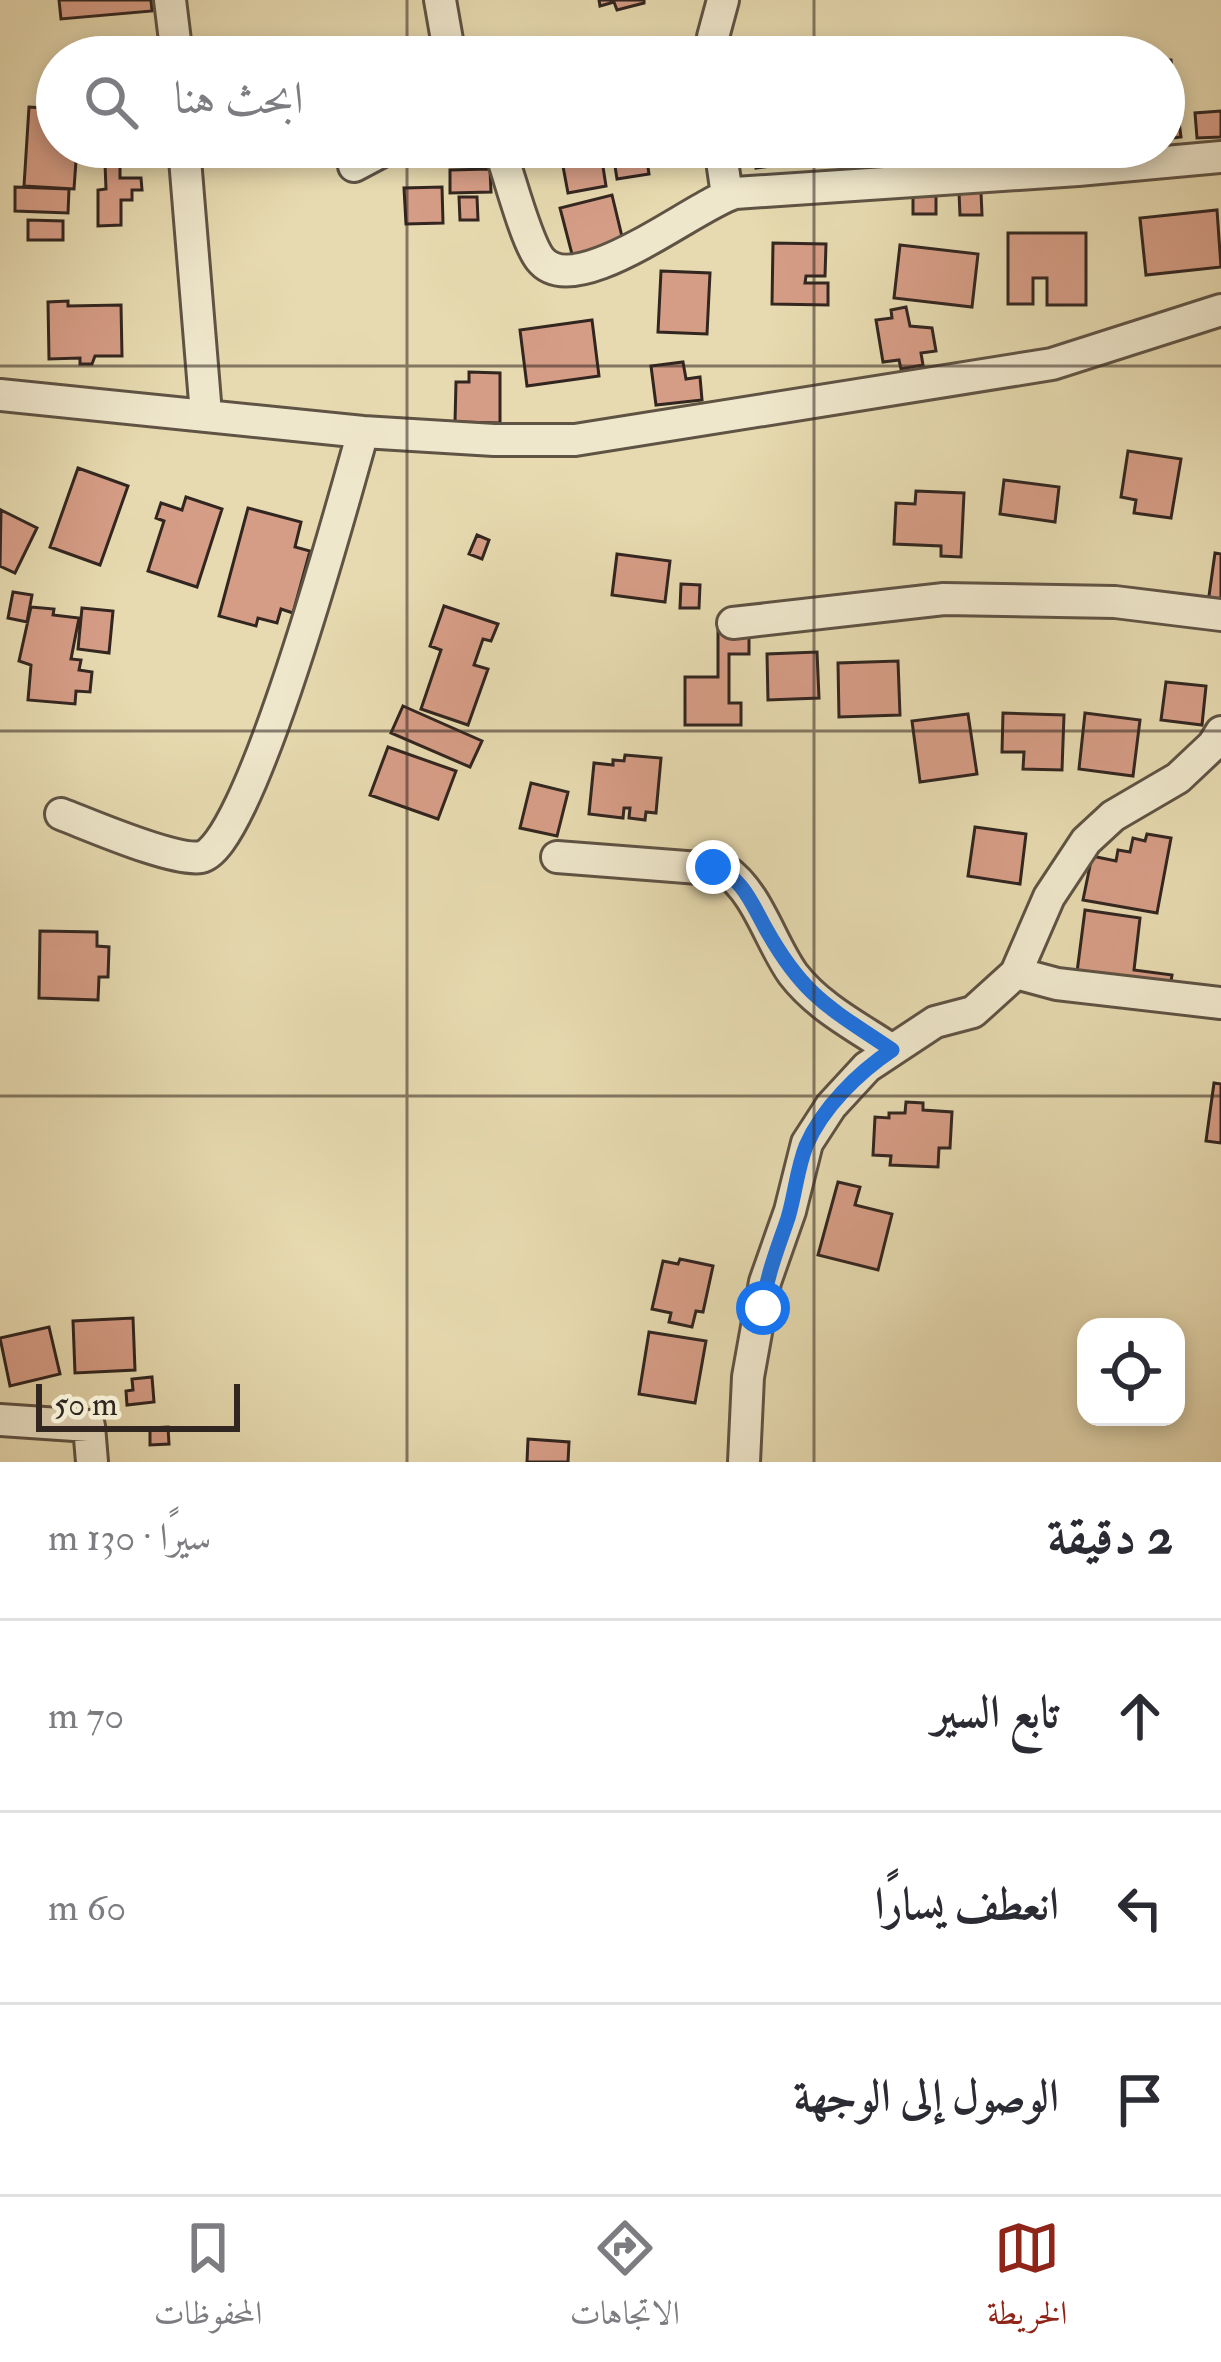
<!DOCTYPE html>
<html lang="ar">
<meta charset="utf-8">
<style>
body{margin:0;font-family:"IM FELL Double Pica",Amiri,serif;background:#f7f7f7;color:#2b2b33;direction:rtl}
.controls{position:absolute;right:36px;bottom:36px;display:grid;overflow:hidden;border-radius:24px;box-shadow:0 6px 18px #0003}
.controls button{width:108px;height:108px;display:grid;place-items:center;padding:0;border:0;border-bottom:3px solid #e1e1e2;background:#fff;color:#2b2b33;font:60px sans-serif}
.scale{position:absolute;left:36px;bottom:30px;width:204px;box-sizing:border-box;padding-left:12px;border:6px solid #322620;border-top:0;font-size:33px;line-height:42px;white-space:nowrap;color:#322620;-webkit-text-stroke:9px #efe7cc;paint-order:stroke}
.stop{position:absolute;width:36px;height:36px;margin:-27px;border:9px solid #1a73e8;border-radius:50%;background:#fff}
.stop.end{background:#1a73e8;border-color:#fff;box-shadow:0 3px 12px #0008}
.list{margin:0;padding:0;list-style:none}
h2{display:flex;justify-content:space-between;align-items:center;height:156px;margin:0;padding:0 48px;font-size:51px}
h2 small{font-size:39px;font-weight:400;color:#7c7c81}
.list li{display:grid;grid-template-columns:78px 1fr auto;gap:36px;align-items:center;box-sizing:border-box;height:192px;padding:0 48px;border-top:3px solid #e1e1e2}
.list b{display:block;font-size:45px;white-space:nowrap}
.list em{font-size:39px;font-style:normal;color:#7c7c81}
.icon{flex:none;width:66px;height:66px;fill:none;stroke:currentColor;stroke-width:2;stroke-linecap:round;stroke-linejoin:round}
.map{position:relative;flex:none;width:1221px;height:1462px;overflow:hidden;direction:ltr}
.search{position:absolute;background:#fff;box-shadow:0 6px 18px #0003;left:36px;right:36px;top:36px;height:132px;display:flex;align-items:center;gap:30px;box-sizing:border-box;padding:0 42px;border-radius:66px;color:#7c7c81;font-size:45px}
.sheet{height:732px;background:#fff}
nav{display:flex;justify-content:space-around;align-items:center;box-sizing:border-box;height:168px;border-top:3px solid #e1e1e2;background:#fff;font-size:33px;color:#7c7c81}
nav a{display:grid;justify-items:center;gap:6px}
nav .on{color:#8f2418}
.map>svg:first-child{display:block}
.building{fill:#d69d86;stroke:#322620;stroke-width:3}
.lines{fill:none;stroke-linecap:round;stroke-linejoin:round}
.minor-casing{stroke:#5f5344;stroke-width:36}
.minor{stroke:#efe7cc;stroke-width:30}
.route{stroke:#1a73e8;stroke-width:15}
.grid{fill:none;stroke:#322620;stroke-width:3;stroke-opacity:0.55}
</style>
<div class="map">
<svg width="1221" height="1462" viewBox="0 0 1221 1462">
<rect width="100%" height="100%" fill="#e7dab0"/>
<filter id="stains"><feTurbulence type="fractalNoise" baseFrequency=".00167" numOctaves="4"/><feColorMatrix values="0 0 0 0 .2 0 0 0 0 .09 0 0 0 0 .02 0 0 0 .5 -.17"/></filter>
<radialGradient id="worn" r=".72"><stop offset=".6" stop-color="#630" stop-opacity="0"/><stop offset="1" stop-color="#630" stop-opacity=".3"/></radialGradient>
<path class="building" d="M59,0H151L152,11L61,19Z
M599,0H644V3L617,10L614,2L600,6Z
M1164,60H1171L1181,137L1164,139Z
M29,107L57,109V147H77L74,189L24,186Z
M1221,111V137L1197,138L1195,113Z
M113,147H167L166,163L113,161Z
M612,147H645L649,174L617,179Z
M656,147H694L696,158L659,163Z
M754,147H809L810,161L756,168Z
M814,147H828L830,159L815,160Z
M601,154L606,186L568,193L562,161Z
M105,164H120V178H141L142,190H132V200H121V225L98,226V190L106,189Z
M490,169L491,192L450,193V170Z
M15,187L69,189L68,213L15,211Z
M442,187L443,223L406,224L404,188Z
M959,192H981L982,215H960Z
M612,195L624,245L573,258L560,208Z
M913,196H936V214H913Z
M459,197H477L478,220H460Z
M1217,210L1221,267L1146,275L1140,218Z
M28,220L63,221V240H28Z
M1008,233H1086V305H1047V278H1033V304H1008Z
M773,243L826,244L825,276H806L805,283H828V305L772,304Z
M900,245L978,254L972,307L894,298Z
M661,271L710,273L707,334L658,332Z
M68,301V306L121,305L122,356H95L92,364H80V358L49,359L48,302Z
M906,307L910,326L932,328L936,351L921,353L923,365L901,369L899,360L883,362L876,320L892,318L891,310Z
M592,320L599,376L527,386L520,330Z
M683,362L686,379L700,377L702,400L656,405L651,366Z
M469,372L500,373V423L455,422L456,382H469Z
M1128,451L1181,459L1171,518L1134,513L1136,500L1121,497Z
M78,468L128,486L100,565L50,547Z
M1004,480L1059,487L1055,522L1000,514Z
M916,491L964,493L961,557L941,556V546L894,544L896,503L915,504Z
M186,497L222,509L197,587L148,571L164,521L156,518L161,503L182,510Z
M248,508L301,522L295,547L310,551L293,613L281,609L277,623L258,618L256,626L219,616Z
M1,510L37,528L15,573L0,566Z
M477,535L489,540L482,559L469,554Z
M1215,553L1221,554V604L1208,603Z
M617,554L670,561L665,602L612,595Z
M681,584L700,585L699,608H680Z
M13,592L32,595L27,622L8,618Z
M444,606L498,624L491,641L483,639L474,665L488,669L468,725L421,709L441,650L430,646Z
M31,607L54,609L53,615L79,618L71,659L81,660L79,670L92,672L90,692L76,691L75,704L28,700L31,665L19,661Z
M82,608L113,611L109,653L78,649Z
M718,627H749V654H729V703H741V725H685V677H718Z
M817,652L819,698L768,700L767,654Z
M898,661L900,715L839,717L838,663Z
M1166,682L1206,686L1202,725L1161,720Z
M403,706L482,741L470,767L391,733Z
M1003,713L1064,715L1062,770L1023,769L1024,752H1002Z
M1085,713L1140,720L1133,776L1079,769Z
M968,714L977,774L920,782L912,721Z
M388,747L456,771L438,819L370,795Z
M625,755L661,758L656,813L646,812L645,820L629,818L630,808H624L623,818L589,814L594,763L613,765V760L624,761Z
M531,783L568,792L557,836L520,828Z
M975,827L1026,834L1020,884L968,876Z
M1147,834L1171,838L1157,913L1083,900L1092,856L1116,861L1118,850L1130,852L1133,838L1145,841Z
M1085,910L1140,918L1134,970L1172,975L1169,993L1076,980Z
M40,931L97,932V946L109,947L108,977H99L98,1000L39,998Z
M1214,1083L1221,1084V1143L1206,1141Z
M906,1102L923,1103V1110L952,1112L950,1148H939L938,1167L890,1165L891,1156L873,1155L875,1117L889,1118V1113H905Z
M838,1182L860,1187L855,1205L892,1214L878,1270L818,1255Z
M680,1259L713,1266L703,1312L696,1311L692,1327L669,1322L671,1313L652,1309L663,1261L678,1264Z
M133,1318L135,1370L75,1373L73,1321Z
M49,1327L60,1374L10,1386L0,1338Z
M649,1332L706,1341L695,1403L639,1394Z
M152,1377L154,1402L127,1405L126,1391L133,1390L132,1379Z
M168,1427L169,1444L150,1445V1428Z
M528,1439L569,1442L568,1462H527Z"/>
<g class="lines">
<g class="minor-casing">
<path id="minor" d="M170,0L177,57
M440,0L450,57
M713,57V37L723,0
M184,147L206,414
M492,147L501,153C510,178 526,241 540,259C575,304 697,203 735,193L1078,170L1221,157
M720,147L727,195
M354,166L390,147
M0,395L363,432L494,440H575L1052,364L1221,310
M733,623L944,599L1115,602L1221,615
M61,814C90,825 174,862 201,857C251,847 346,491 363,432
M557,857L725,870C758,893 770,942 793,974C818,1007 859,1028 892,1050
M1016,973L1057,984L1221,1003
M0,1420L89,1426L92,1462
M744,1462L748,1377L765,1282L790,1211L807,1143L831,1106L867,1067L935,1022L973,1012L1016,973L1049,897L1086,841L1113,816L1178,778L1213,745L1221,732"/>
</g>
<use href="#minor" class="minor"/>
</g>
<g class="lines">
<path class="route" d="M713,867C742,876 752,904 766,929C804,997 830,1008 892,1050C859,1072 822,1108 806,1146C797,1169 795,1195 788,1218C778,1248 766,1276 763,1308"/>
</g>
<path class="grid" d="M407,0V57M814,0V57M407,147V1462M814,147V1462M0,366H1221M0,731H1221M0,1096H1221"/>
<rect width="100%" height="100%" filter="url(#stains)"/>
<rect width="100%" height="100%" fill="url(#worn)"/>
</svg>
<div class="controls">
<button><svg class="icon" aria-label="locate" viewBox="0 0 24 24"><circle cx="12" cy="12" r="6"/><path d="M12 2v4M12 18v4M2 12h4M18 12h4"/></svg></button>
</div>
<div class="scale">50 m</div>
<div class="stop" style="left:763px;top:1308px"></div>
<div class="stop end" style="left:713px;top:867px"></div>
<div class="search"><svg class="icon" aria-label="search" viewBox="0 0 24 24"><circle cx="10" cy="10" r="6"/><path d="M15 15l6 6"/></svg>ابحث هنا</div>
</div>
<section class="sheet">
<h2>2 دقيقة<small>سيرًا · 130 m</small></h2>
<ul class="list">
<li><svg class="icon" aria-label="ahead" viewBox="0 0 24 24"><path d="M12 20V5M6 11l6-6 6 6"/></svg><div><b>تابع السير</b></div><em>70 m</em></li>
<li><svg class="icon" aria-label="left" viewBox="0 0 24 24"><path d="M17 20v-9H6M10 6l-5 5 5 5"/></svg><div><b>انعطف يسارًا</b></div><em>60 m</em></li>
<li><svg class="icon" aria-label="arrive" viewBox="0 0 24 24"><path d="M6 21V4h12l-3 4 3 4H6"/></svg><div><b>الوصول إلى الوجهة</b></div></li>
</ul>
</section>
<nav>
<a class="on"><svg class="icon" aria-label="map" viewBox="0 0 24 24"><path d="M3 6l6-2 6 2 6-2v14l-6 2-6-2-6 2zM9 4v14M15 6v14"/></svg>الخريطة</a>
<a><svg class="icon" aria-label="directions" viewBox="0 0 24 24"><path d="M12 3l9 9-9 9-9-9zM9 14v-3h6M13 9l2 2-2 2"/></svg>الاتجاهات</a>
<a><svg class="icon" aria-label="saved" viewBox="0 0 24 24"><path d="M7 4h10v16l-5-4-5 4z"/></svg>المحفوظات</a>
</nav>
